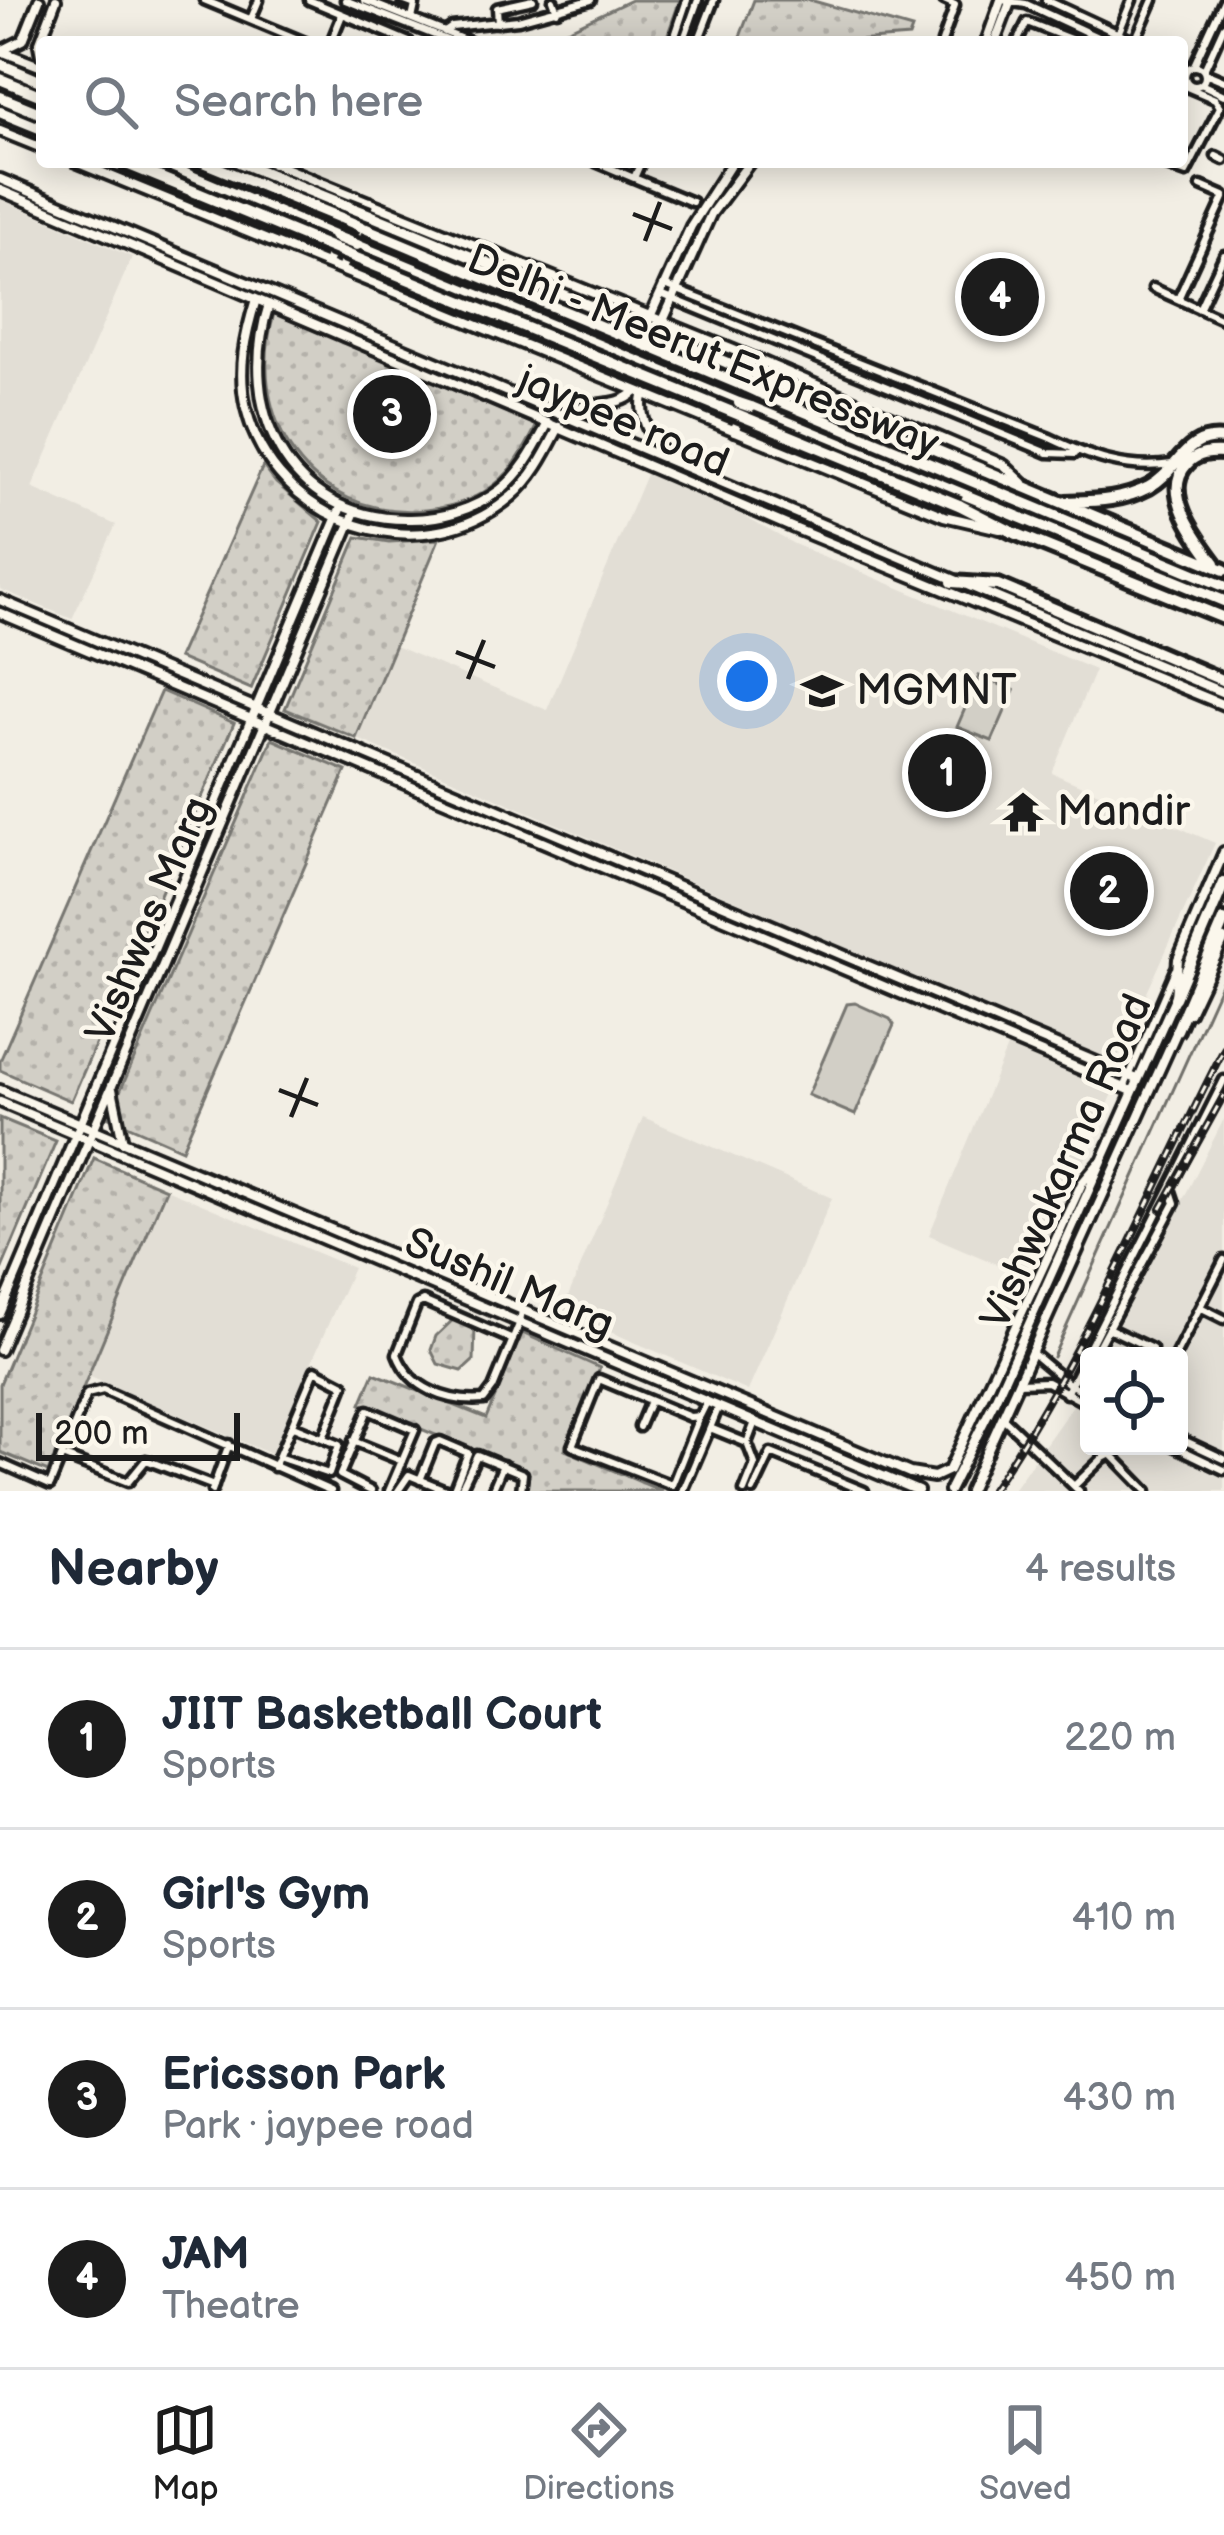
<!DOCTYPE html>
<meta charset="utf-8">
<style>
body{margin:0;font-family:"Balsamiq Sans",sans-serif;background:#f6f6f7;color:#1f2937}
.controls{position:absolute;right:36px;bottom:36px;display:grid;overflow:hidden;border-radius:12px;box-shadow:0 6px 30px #0003}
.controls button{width:108px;height:108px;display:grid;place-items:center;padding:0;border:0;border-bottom:3px solid #e0e1e3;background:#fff;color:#1f2937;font:60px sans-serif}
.scale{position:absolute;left:36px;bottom:30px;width:204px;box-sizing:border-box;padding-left:12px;border:6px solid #1c1c1c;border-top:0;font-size:33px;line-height:42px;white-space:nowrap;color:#1c1c1c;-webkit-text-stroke:9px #fbf7ec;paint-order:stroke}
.you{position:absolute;left:747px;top:681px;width:42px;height:42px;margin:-30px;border:9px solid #fff;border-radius:50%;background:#1a73e8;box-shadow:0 0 0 18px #1a73e833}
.badge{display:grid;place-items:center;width:78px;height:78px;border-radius:50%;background:#1c1c1c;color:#fff;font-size:39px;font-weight:700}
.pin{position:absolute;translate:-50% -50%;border:6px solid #fff;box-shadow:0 3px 12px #0006}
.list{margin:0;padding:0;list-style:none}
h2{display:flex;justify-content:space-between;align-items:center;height:156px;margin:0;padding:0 48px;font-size:51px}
h2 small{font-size:39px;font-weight:400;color:#747a83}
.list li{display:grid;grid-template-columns:78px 1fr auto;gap:36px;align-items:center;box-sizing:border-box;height:180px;padding:0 48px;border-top:3px solid #e0e1e3}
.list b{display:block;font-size:45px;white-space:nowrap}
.list p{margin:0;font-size:39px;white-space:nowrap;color:#747a83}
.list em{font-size:39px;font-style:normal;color:#747a83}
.icon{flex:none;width:66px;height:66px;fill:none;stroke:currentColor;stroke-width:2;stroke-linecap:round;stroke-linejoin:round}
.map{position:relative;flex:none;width:1224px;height:1491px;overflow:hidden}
.search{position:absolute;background:#fff;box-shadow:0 6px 30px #0003;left:36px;right:36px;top:36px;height:132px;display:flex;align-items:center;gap:30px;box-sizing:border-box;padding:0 42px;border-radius:12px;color:#747a83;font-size:45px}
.sheet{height:876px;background:#fff}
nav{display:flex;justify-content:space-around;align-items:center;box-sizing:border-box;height:168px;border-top:3px solid #e0e1e3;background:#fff;font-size:33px;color:#747a83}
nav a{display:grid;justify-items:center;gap:6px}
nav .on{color:#1c1c1c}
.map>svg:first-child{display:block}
.built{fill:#e2ded5}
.grass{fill:#d2cfc6;stroke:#777671;stroke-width:3}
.park{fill:url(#park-dots);stroke:#777671;stroke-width:3}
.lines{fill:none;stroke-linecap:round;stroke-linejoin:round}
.stream{stroke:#716f6b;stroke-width:3}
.street-casing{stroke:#1c1c1c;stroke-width:15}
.secondary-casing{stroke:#1c1c1c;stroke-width:16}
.highway-casing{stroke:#1c1c1c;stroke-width:20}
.street{stroke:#fbf7ec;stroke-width:6}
.secondary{stroke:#fbf7ec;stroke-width:8}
.highway{stroke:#fbf7ec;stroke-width:10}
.rail-casing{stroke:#1c1c1c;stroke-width:8}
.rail{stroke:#fbf7ec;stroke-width:3;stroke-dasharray:9;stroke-linecap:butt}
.highway-bridge-casing{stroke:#1c1c1c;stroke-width:20;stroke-linecap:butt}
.highway-bridge{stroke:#fbf7ec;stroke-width:10}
.ticks{fill:none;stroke:#1c1c1c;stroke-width:4.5}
.labels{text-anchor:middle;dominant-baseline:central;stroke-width:9;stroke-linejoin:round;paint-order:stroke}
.street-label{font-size:42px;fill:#1c1c1c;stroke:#fbf7ec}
.poi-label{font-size:42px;fill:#1c1c1c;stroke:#fbf7ec;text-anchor:start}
</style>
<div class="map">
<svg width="1224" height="1491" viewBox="0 0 1224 1491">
<defs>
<pattern id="park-dots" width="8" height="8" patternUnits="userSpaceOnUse" patternTransform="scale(3)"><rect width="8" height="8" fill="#d2cfc6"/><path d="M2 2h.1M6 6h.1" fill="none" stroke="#b4b1aa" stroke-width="1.8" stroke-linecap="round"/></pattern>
</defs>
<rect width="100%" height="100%" fill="#f2eee4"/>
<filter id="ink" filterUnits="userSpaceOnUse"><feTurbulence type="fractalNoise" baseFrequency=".00833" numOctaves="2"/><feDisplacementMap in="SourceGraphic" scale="24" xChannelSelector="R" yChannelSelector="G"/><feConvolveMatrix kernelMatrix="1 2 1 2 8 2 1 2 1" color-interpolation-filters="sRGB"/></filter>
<g filter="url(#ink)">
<path class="built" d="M0,199L132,257L32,488L116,525L72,619L0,589Z
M647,472L723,505L794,544L1095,670L1052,773L1215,843L1115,1063L356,738L395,646L547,710Z
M1008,1045L1114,1091L1034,1280L929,1235Z
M643,1117L832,1198L748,1391L562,1311Z
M1224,1119V1491H1012L1089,1383V1446H1179V1356H1103Z
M166,1189L353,1268L271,1454L88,1376Z"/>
<path class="grass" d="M979,676L1014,690L992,741L957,727Z
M855,1003L890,1019L894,1025L855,1115L808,1095L847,1004Z"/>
<path class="park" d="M631,0H680L665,42H520L567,30Z
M754,0H810L912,29L909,37L843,42H738Z
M274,313L537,425C529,441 520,458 508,472C487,496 456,507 425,510C310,520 244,419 274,313Z
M263,466L276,483L322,522L251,689L178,658Z
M357,537L389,542L439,539L356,738L285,709Z
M161,691L234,723L71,1101L0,1070V1061Z
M272,739L346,771L182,1149L109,1117Z
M0,1118L56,1141L0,1273Z
M94,1158L166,1189L48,1472L0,1452V1384Z
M455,1318L475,1326L474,1360L462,1371L438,1364L431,1350L436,1336Z
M522,1333L600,1368L565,1450L662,1491H523L529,1474L361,1404L374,1373L486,1418Z"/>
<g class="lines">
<path class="stream" d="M1053,1357L1224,977
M993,1491V1490"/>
<g class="street-casing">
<path id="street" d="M204,0L305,42
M309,0L409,42
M345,0L452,42
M364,0L470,42
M402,0L415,5L412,19
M553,0L557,11
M1046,0L1136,42
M1006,1L1026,4L1108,42
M251,19L259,0
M498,23L497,8L533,0
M445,32L452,27L518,20L591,0
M1118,34L1132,0
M1135,41L1153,0
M331,42L342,15
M673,42L687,0
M683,42L698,0
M698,42L714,0
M942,42L955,5L944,0
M1017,42L1027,22L1078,42
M1194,65L1224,0
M1185 76a10 10 0 1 1 20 0a10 10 0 1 1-20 0Z
M1204,70L1224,26
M1205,73L1224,81
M1201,84L1224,95
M1216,156L1224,160
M596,162L634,178
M641,162L634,178L692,202
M1155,162L1186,173L1220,107L1215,99L1182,85
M1201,186L1224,196
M665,285L1050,438C1090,457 1127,471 1172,464
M1153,288L1224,320
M661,294L1048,453L1075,454
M1178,299L1224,198
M1199,309L1224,255
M1124,1088L1175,970
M1200,1307L1224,1319
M1108,1328L1152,1349
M513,1340L423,1301L417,1304L397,1354C410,1389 448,1403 484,1400L493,1388L520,1322L522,1310
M1031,1352L1069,1384L1089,1394
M1093,1356L1175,1203L1170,1188
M1175,1356L1224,1260
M1072,1382L1089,1363
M1018,1383L1047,1382L1089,1405
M1066,1394L1224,1080
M699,1417L672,1485L572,1446L599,1379L690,1417L700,1416L707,1402
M1002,1417L1079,1491
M639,1427L650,1401
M710,1428L719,1406
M1179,1438L1224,1459
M353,1441L402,1461
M1174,1446L1224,1470
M1110,1453L1147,1491
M62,1456L128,1482L146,1460L214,1486
M278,1457L329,1474L339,1445L293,1426
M0,1463L50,1485L87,1394L103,1390L331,1491
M274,1467L315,1370L344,1385L323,1438
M420,1480L435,1443L440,1441L468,1453L453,1491
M1074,1486L1103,1458L1126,1446
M212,1491L229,1444
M371,1491L340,1475L368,1410L415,1430L389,1491
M398,1491L409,1475L448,1491
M460,1491L477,1455L523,1474L521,1491
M492,1491L503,1465
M683,1491L710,1428L747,1443
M744,1491L755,1464L747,1443L755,1422
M753,1491L771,1453L864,1491"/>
</g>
<g class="secondary-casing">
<path id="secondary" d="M986,42L1001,0
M995,42L1011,0
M1,51L23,40L39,0
M1,51L42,67
M42,61L39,45L56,0
M0,131L42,148
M76,162L944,516L1000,529
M270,162L763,362L1004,465L1023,483
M0,179L1224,693
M0,190L796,529L1224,705
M327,263L356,196
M341,269L370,202
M256,299C245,335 237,370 246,408C274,524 421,574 512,496C534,477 546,452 559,427
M269,304C236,409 287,518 406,519C439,520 474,510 500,490C523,472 535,447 548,423
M649,319L691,226L732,162
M662,323L711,214L750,162
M643,396C638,420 654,447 673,461
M563,418C584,396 614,412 635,392
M734,431L763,362
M0,600L1137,1079
M0,613L1132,1091
M1189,1013L1224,939
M112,1089L123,1142
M0,1090L910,1473L934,1477L949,1470L1082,1183L1099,1163
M0,1102L918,1491
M0,1314L341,507
M0,1350L354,514
M949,1491L994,1402L1175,998L1178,959L1224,852
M969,1491L1177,1031"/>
</g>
<g class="highway-casing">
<path id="highway" d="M0,64L42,82
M0,79L42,96
M0,97L42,114
M0,112L42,129
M158,162L334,236
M203,162L341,218
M239,162L347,206
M370,215L752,373
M362,227L746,387
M357,245L739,403
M763,378L1224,570
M757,392L1224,586
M751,407L1224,601
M1066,502C1095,501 1122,501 1149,487C1179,471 1183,434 1224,439
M959,505L1012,532L1224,618
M1215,563C1198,540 1160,492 1187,464C1197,453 1210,452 1224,453
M952,582L998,585L1224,681
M1175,998L1224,883
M1177,1030L1224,920"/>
</g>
<use href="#street" class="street"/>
<use href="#secondary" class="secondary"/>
<use href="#highway" class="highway"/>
<g class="rail-casing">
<path id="rail" d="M1161,1209L1224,1095
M991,1491C1083,1358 1149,1194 1224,1049"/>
</g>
<use href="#rail" class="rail"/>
<g class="highway-bridge-casing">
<path id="highway-bridge" d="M122,162L959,505
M347,206L370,215
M341,218L362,227
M334,236L357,245
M752,373L763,378
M746,387L757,392
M739,403L751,407"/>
</g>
<use href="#highway-bridge" class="highway-bridge"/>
</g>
</g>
<path class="ticks" d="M633,214L672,229M645,241L660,202M456,652L495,667M468,679L484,640M279,1090L318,1105M291,1117L307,1078"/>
<defs>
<g id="university-bare" transform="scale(3.24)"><path d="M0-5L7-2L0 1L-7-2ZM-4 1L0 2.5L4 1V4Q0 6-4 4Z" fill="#1c1c1c" stroke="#fbf7ec" stroke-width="2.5" paint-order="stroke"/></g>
<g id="temple-bare" transform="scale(3.24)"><path d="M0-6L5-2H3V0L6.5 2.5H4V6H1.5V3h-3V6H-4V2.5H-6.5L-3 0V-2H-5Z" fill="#1c1c1c" stroke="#fbf7ec" stroke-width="2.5" paint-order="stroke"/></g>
</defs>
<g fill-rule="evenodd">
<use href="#university-bare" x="822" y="691"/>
<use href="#temple-bare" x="1023" y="812"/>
</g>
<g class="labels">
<g class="street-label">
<text transform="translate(703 352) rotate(22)">Delhi - Meerut Expressway</text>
<text transform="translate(623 422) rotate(23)">jaypee road</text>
<text transform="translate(150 920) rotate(-67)">Vishwas Marg</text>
<text transform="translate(1067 1162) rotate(-66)">Vishwakarma Road</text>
<text transform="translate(509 1284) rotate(23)">Sushil Marg</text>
</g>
<g class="poi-label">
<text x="856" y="691">MGMNT</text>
<text x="1057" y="812">Mandir</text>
</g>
</g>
</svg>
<div class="controls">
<button><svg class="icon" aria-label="locate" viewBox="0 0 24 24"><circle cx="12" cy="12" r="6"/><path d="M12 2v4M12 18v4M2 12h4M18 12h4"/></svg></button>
</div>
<div class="scale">200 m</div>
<div class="you"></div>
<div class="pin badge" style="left:947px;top:773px">1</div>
<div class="pin badge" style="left:1109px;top:891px">2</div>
<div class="pin badge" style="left:392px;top:414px">3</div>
<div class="pin badge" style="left:1000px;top:297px">4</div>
<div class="search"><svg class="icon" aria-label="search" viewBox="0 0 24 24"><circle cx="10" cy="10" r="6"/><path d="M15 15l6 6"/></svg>Search here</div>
</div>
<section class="sheet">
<h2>Nearby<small>4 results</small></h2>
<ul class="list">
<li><span class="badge">1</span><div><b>JIIT Basketball Court</b><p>Sports</p></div><em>220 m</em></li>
<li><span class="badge">2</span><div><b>Girl's Gym</b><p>Sports</p></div><em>410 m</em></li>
<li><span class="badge">3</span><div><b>Ericsson Park</b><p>Park · jaypee road</p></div><em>430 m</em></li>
<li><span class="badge">4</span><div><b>JAM</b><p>Theatre</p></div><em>450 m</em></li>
</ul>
</section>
<nav>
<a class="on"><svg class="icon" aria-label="map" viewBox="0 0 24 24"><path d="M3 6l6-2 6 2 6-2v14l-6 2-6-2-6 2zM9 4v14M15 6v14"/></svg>Map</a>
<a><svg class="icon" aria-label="directions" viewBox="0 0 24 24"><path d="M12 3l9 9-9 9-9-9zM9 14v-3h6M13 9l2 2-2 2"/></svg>Directions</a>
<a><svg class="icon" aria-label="saved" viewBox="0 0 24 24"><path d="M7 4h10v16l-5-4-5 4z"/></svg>Saved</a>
</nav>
